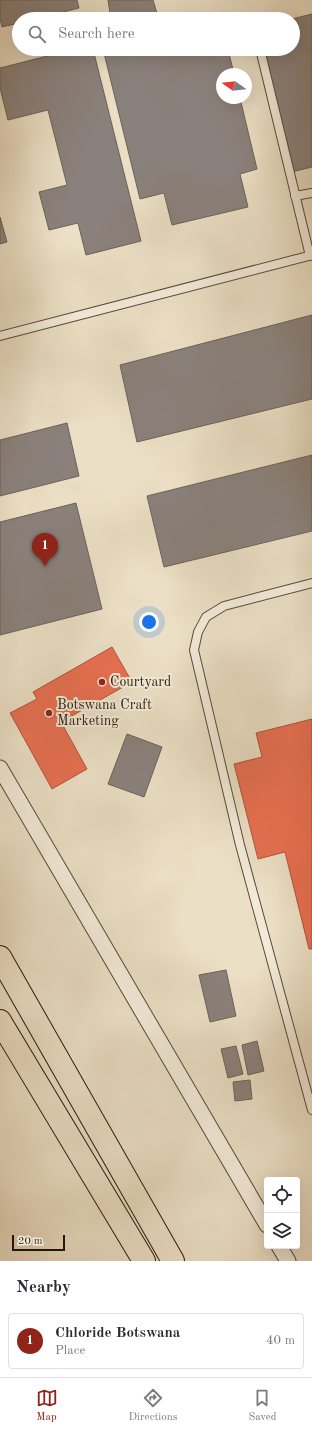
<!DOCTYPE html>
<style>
body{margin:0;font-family:"Old Standard TT",serif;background:#f7f7f7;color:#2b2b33}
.controls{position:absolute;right:12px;bottom:12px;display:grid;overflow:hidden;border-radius:4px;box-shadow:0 4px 16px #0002}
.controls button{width:36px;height:36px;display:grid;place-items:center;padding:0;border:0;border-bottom:1px solid #e1e1e2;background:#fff;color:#2b2b33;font:20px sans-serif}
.compass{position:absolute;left:216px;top:68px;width:36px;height:36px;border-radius:50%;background:#fff;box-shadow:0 4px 16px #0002;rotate:284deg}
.scale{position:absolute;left:12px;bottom:10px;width:53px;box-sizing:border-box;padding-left:4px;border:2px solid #241807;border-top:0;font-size:11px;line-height:14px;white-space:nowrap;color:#241807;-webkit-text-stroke:3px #f2ead9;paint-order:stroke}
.you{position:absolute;left:149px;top:622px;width:14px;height:14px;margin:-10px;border:3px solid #fff;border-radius:50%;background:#1a73e8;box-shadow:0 0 0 6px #1a73e833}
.badge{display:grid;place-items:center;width:26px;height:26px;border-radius:50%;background:#8f2418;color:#fff;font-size:13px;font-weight:700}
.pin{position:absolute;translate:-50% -33px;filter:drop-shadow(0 1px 2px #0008)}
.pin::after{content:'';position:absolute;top:21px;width:14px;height:12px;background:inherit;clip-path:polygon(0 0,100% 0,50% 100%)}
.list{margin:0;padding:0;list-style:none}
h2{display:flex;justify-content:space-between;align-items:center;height:52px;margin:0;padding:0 16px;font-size:17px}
h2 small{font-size:13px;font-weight:400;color:#7c7c81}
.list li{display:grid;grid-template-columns:26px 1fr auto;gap:12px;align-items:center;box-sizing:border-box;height:56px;margin:0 8px 8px;padding:0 8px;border:1px solid #e1e1e2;border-radius:4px}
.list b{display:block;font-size:15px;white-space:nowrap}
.list p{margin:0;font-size:13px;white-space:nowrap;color:#7c7c81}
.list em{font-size:13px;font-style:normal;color:#7c7c81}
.icon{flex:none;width:22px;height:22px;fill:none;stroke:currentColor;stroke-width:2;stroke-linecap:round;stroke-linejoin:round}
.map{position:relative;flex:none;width:312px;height:1261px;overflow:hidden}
.search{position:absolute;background:#fff;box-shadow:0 4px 16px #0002;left:12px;right:12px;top:12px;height:44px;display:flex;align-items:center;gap:10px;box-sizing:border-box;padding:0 14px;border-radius:22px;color:#7c7c81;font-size:15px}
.sheet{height:116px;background:#fff}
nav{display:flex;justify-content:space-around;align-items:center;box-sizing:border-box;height:56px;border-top:1px solid #e1e1e2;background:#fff;font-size:11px;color:#7c7c81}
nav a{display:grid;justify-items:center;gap:2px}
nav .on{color:#8f2418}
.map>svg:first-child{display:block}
.shops{fill:#e76f51;stroke:#ac553b}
.industry{fill:#8a817c;stroke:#6b6259}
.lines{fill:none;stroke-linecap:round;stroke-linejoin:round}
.lane-casing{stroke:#564a36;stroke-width:10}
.street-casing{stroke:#564a36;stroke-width:17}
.highway-casing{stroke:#241807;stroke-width:24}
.lane{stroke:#f2ead9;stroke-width:8}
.street{stroke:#f2ead9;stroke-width:15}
.highway{stroke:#ebdfc5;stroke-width:22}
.poi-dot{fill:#8f2418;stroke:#f2ead9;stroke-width:1.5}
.labels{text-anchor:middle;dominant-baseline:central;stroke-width:4;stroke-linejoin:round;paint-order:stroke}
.poi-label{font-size:14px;fill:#241807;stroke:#f2ead9;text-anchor:start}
</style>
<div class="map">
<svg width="312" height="1261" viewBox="0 0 312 1261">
<rect width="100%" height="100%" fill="#ebdfc5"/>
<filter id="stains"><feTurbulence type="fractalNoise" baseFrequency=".005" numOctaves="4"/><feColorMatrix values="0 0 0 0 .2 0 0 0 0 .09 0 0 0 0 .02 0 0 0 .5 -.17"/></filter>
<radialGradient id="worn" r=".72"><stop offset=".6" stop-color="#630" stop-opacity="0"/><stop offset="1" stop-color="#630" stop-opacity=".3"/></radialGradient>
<path class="shops" d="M112,647L132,682L61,722L87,769L52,789L10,713L37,699L33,692Z
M312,719V949H309L285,852L258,859L234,764L262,757L256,733Z"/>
<path class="industry" d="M0,0H77L79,8L36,19H19V23L2,27L0,19Z
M108,0H153L158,17L152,19H111Z
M312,14V167L292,172L263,49H293L292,19Z
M219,15L220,19H202Z
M75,49H93L141,241L86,255L78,223L49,230L39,192L67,185L48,110L8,120L0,88V68Z
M103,49H228L234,74H222V98H240L257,169L240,174L248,207L172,225L164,193L140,199Z
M0,217L7,242L0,244Z
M312,315V399L137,442L120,365Z
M67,423L79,476L0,496V440Z
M312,455V531L164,567L147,496Z
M76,503L102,609L0,635V522Z
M127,734L162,747L144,797L108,784Z
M226,970L236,1016L210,1022L199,975Z
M257,1041L264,1071L248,1075L242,1045Z
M236,1046L243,1074L228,1078L221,1049Z
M250,1080L252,1099L235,1101L233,1082Z"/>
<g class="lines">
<g class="lane-casing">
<path id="lane" d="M260,49L310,256
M295,196L312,193
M0,336L312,255
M312,583L224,606L206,617L198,632L194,650L240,845L312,1110"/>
</g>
<g class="street-casing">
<path id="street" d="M0,768L267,1225
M279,1246L288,1261"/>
</g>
<g class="highway-casing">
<path id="highway" d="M0,957L173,1261
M0,1021L144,1261"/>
</g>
<use href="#lane" class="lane"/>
<use href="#street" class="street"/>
<use href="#highway" class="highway"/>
</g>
<g class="poi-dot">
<circle cx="102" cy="682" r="4"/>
<circle cx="49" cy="713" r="4"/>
</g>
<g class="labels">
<g class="poi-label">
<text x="110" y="682">Courtyard</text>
<text x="57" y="705">Botswana Craft<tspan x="57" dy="16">Marketing</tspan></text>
</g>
</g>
<rect width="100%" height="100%" filter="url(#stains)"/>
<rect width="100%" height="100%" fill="url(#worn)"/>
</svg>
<div class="controls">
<button><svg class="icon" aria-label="locate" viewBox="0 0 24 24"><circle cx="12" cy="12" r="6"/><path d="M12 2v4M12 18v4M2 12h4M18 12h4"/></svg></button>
<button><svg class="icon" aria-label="layers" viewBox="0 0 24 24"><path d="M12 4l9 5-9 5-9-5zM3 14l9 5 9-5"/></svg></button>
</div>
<svg class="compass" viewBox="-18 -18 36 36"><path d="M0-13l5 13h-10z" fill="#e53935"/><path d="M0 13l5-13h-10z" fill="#7c7c81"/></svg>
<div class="scale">20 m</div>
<div class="you"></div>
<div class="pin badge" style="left:45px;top:566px">1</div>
<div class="search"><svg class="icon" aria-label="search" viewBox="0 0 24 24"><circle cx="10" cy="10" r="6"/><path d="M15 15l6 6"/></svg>Search here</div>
</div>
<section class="sheet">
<h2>Nearby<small></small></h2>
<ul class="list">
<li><span class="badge">1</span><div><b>Chloride Botswana</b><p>Place</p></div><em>40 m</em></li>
</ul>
</section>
<nav>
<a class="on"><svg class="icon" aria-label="map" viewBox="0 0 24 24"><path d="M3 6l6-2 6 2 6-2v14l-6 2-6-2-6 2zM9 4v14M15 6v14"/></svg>Map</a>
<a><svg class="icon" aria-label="directions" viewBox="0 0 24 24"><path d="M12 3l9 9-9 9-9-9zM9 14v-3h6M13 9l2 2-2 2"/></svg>Directions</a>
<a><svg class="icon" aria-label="saved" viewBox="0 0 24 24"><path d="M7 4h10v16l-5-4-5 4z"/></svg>Saved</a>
</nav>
